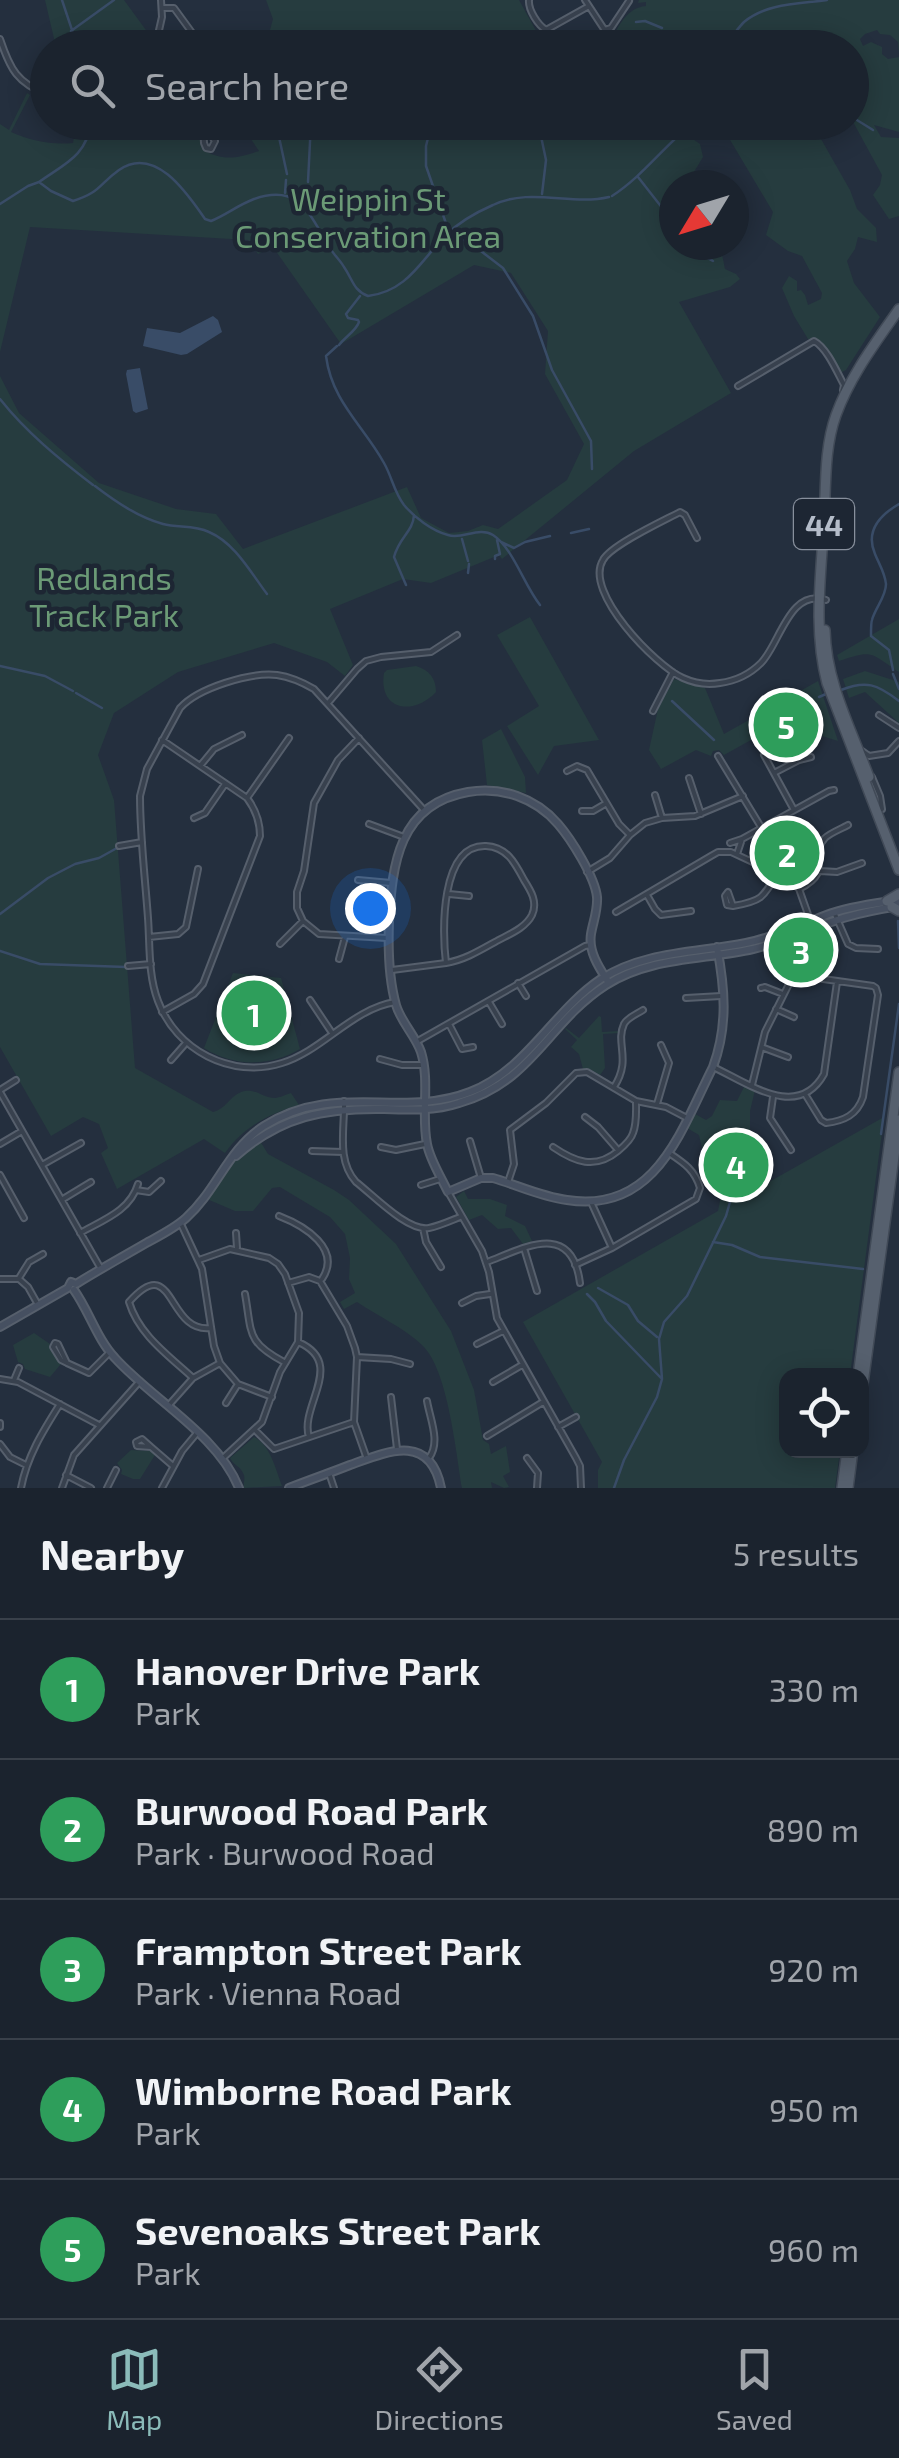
<!DOCTYPE html>
<meta charset="utf-8">
<style>
body{margin:0;font-family:"Exo 2",sans-serif;background:#242b36;color:#f1f3f6}
.controls{position:absolute;right:30px;bottom:30px;display:grid;overflow:hidden;border-radius:20px;box-shadow:0 5px 25px #0003}
.controls button{width:90px;height:90px;display:grid;place-items:center;padding:0;border:0;border-bottom:2px solid #39404a;background:#1b232e;color:#f1f3f6;font:50px sans-serif}
.compass{position:absolute;left:659px;top:170px;width:90px;height:90px;border-radius:50%;background:#1b232e;box-shadow:0 5px 25px #0003;rotate:232deg}
.you{position:absolute;left:370px;top:908px;width:35px;height:35px;margin:-25px;border:8px solid #fff;border-radius:50%;background:#1a73e8;box-shadow:0 0 0 15px #1a73e833}
.badge{display:grid;place-items:center;width:65px;height:65px;border-radius:50%;background:#8bbbb9;color:#fff;font-size:32px;font-weight:700}
.pin{position:absolute;translate:-50% -50%;border:5px solid #fff;box-shadow:0 2px 10px #0006}
.list{margin:0;padding:0;list-style:none}
h2{display:flex;justify-content:space-between;align-items:center;height:130px;margin:0;padding:0 40px;font-size:42px}
h2 small{font-size:32px;font-weight:400;color:#a0a4aa}
.list li{display:grid;grid-template-columns:65px 1fr auto;gap:30px;align-items:center;box-sizing:border-box;height:140px;padding:0 40px;border-top:2px solid #39404a}
.list b{display:block;font-size:38px;white-space:nowrap}
.list p{margin:0;font-size:32px;white-space:nowrap;color:#a0a4aa}
.list em{font-size:32px;font-style:normal;color:#a0a4aa}
.icon{flex:none;width:55px;height:55px;fill:none;stroke:currentColor;stroke-width:2;stroke-linecap:round;stroke-linejoin:round}
.map{position:relative;flex:none;width:899px;height:1488px;overflow:hidden}
.search{position:absolute;background:#1b232e;box-shadow:0 5px 25px #0003;left:30px;right:30px;top:30px;height:110px;display:flex;align-items:center;gap:25px;box-sizing:border-box;padding:0 35px;border-radius:55px;color:#a0a4aa;font-size:38px}
.sheet{height:830px;background:#1b232e}
nav{display:flex;justify-content:space-around;align-items:center;box-sizing:border-box;height:140px;border-top:2px solid #39404a;background:#1b232e;font-size:28px;color:#a0a4aa}
nav a{display:grid;justify-items:center;gap:5px}
nav .on{color:#8bbbb9}
.map>svg:first-child{display:block}
.green{fill:#263c3f}
.water{fill:#394c67}
.lines{fill:none;stroke-linecap:round;stroke-linejoin:round}
.stream{stroke:#394c67;stroke-width:2.5}
.street-casing{stroke:#565f6c;stroke-width:8}
.secondary-casing{stroke:#565f6c;stroke-width:10}
.primary-casing{stroke:#414a57;stroke-width:12}
.street{stroke:#38414e;stroke-width:4}
.secondary{stroke:#465061;stroke-width:6}
.primary{stroke:#56606e;stroke-width:9}
.labels{text-anchor:middle;dominant-baseline:central;stroke-width:9;stroke-linejoin:round;paint-order:stroke}
.shield{fill:#1d2633;stroke:#878f9c;stroke-width:2.5}
.shield-label{font-size:30px;font-weight:bold;fill:#b4bcc9}
.park-label{font-size:32px;fill:#6b9a76;stroke:#1d2633}
</style>
<div class="map">
<svg width="899" height="1488" viewBox="0 0 899 1488">
<rect width="100%" height="100%" fill="#242f3e"/>
<path class="green" d="M45,0H124L151,37L149,48L118,47L114,43L98,47H56Z
M266,0H519L545,47L265,48L273,19Z
M639,0H899V54L898,42L890,35L880,34L877,30L865,34L860,39L863,46L871,42L882,47V54L888,59L899,57V132L874,125L881,137L899,138V216L889,219L873,195L880,185L882,175L852,120V89H854L857,84C850,75 850,68 855,59L852,54V46L843,38L824,37L815,34L813,39L819,48H606C618,30 624,8 646,6V2L638,3Z
M27,93L30,95L11,132C32,141 50,145 73,143L77,123H100L101,135L135,123H196L200,129L202,149C223,162 237,158 259,151L240,123H709L687,135L700,144L703,157C696,168 689,185 674,185V245C684,245 712,246 720,252C723,255 724,265 725,269L736,274L740,279L730,287L679,302L731,393L634,451L502,559L499,555L431,583L403,579L330,609L353,665L345,676L327,662L274,643L178,672L114,713L98,755L114,800L135,1068L213,1112C226,1109 229,1097 241,1092C255,1087 262,1098 275,1098C279,1098 287,1094 291,1093L299,1105C268,1114 244,1127 225,1153L204,1139L117,1189L101,1153L108,1148L99,1124L83,1117L51,1136L0,1047V376L19,413L99,483L176,509L216,514L243,549L407,487L421,518L449,533L468,531L483,525L498,529L567,480L584,444L545,374L548,331L511,273L474,265L341,344L273,247L258,254L248,240L30,227L0,352V124L9,130Z
M720,123H818L817,132L850,190L857,209L876,228L877,242L858,237L855,249L847,261L854,283L880,317L846,370L842,372L839,370L820,341L808,339L794,316L782,288L789,276L797,281V291L801,290L805,295L808,305L821,299L822,293L802,256L788,251L766,235L773,212Z
M530,617L599,740L554,746L538,775L507,726L539,706L497,635Z
M899,619V672C870,653 874,649 839,661L837,655Z
M416,666C429,670 436,678 436,692C414,716 378,711 384,673L387,670Z
M865,671L899,682V723L865,692L849,698L843,679Z
M674,679L705,688L724,734L818,681L838,741L822,736L816,737L812,741V750L809,751L810,741L808,739L785,742L767,731L724,755L719,750L713,751L711,756L696,750L661,769L649,750L658,709Z
M501,729L525,777L526,793L487,785L482,740Z
M769,829L776,842L794,836L797,850L816,852V854L798,853L801,868L793,876L770,865L778,848L767,830Z
M808,935L816,956L810,961L807,974L793,973L788,943Z
M233,973L281,978L300,1049C269,1067 234,1067 204,1048Z
M599,1016L601,1017L602,1032L619,1031V1033L603,1034L605,1068L600,1075L591,1070L583,1069L579,1054L571,1047L577,1040L565,1029L566,1028L579,1038Z
M745,1085L755,1090L750,1111V1148L769,1182L884,1117L850,1375L786,1376V1450L840,1451L835,1488H598V1470L602,1462L523,1322L718,1211L723,1185L702,1148L699,1135L687,1128L695,1114L706,1120L712,1116L720,1100L737,1101Z
M260,1141L268,1154L334,1190L349,1200L396,1244L451,1331L474,1390L483,1440L489,1444L491,1454L506,1446L510,1472L503,1476L509,1487L504,1488L491,1482L492,1488H462C456,1453 448,1369 422,1345C404,1328 378,1316 357,1302L344,1309L340,1302L355,1293L349,1279L350,1258L345,1234L330,1217L280,1187L272,1188L253,1211H235L207,1199L231,1164Z
M464,1191L468,1199H490L507,1205L505,1216L525,1226L532,1241L523,1244L511,1228L498,1229L482,1215L469,1220L456,1197Z
M34,1333L50,1344V1347L61,1364L50,1377L25,1369L23,1364L18,1362L13,1345Z
M254,1437C271,1446 275,1468 282,1486L244,1488C243,1482 246,1478 243,1473C240,1466 233,1465 230,1458Z
M131,1450L150,1451L155,1455L140,1479H133L121,1474L122,1470L117,1463Z"/>
<path class="water" d="M213,316L218,320L222,332L187,354L181,355L143,346L147,328L180,333Z
M140,368L148,409L136,413L133,411L126,374L127,370Z"/>
<g class="lines">
<path class="stream" d="M62,0L78,48
M636,22L645,21L662,28
M71,31L114,0
M633,31L649,42L651,48
M738,34L758,48
M475,48L485,36
M728,48L727,42C733,36 738,28 744,22C767,3 799,4 827,0
M852,117L873,130
M272,122L279,137L287,174
M432,122L426,146V166L449,232L473,245L503,268L533,316L552,370L591,441L592,469
M538,122L546,160L542,194
M671,122L679,134
M774,122L778,130
M638,177L674,223
M39,182C64,164 87,156 91,122
M308,182L311,122
M285,193L286,180
M612,196C643,176 665,145 694,122
M300,202L306,190
M0,204L28,186L39,182L51,191L73,201C101,192 98,185 119,170C155,145 187,193 205,219L211,221C226,215 238,205 254,199C301,183 309,215 330,248C334,255 340,260 344,267C353,280 353,290 368,296C408,291 421,260 446,235C459,222 477,212 493,205C530,187 571,206 609,197
M691,245L696,252L713,261
M339,345C345,337 356,331 359,322L358,320L348,318L346,314L360,296
M337,346L326,356C332,402 363,425 384,463C392,477 394,492 404,505C414,517 432,531 448,535C462,540 479,526 493,535C513,548 524,585 540,605
M0,399C26,432 59,459 93,485
M95,486C116,502 138,517 163,524C178,528 194,525 209,532C235,543 251,573 267,594
M571,533L589,529
M462,539L468,561
M501,542L514,548L525,542L550,536
M495,559V556L500,554L497,540
M468,573L469,564
M406,585L394,557C399,537 413,532 414,515
M0,666L45,676L73,691
M893,670L889,650L871,636C871,634 871,622 872,620C875,608 886,597 886,584C885,573 879,564 875,554C865,531 880,515 899,504
M893,674L899,689
M841,690C866,680 877,684 899,701
M76,693L102,708
M819,697L826,694
M672,701L714,740
M0,914L48,878L75,864L99,858L117,848
M898,921L899,948
M0,951L40,964L126,967
M881,1134L899,1004
M713,1242L732,1245L760,1257L863,1269
M598,1288L628,1305L638,1321L657,1337
M587,1294L595,1302L606,1321L661,1378
M614,1488L624,1460L657,1397L662,1379L659,1339L664,1322L687,1296L726,1216L730,1202"/>
<g class="street-casing">
<path id="street" d="M529,0C528,10 538,25 546,30V36L553,48
M585,0L604,29
M163,8H174L201,45
M546,30L589,6
M0,39C10,69 17,83 48,95
M155,48L162,17L161,0
M591,48L603,40L605,30L611,28L629,1
M201,122L215,141L211,149L206,148L204,143L203,126
M738,386L814,341C827,348 837,372 844,385L843,390
M697,538L685,515L680,512C663,521 611,545 603,560C583,592 656,666 683,678C694,683 708,685 720,683C735,681 750,674 761,663C780,644 789,588 826,600
M328,703L357,669L366,661L381,657L431,652L457,635
M653,711L673,672
M879,715L899,728
M359,738L338,760L314,803L304,871L297,892V908L303,921L319,934L387,938
M162,740L247,798C256,810 260,821 260,836L203,984L194,994L162,1012
M862,751L869,756L888,753L899,741
M764,755L794,810
M718,756L761,827
M200,766L214,749L242,735
M567,771L577,766L587,770L619,824L630,835
M774,773L799,760L811,757
M872,777L880,796L882,809
M689,778L701,814
M655,795L662,818
M247,798L289,738
M582,811H593L605,804
M194,818L205,813L225,784
M369,824L404,837
M730,843L742,839
M119,846L142,842
M737,854L742,839L829,791L834,790
M820,871L837,872L862,863
M587,872L610,858L630,835L645,823L662,818L695,816L743,796
M358,880L391,883
M799,889C836,870 807,857 825,838C830,833 841,829 848,825
M728,892L733,906L727,905L725,896Z
M449,894L469,896
M647,895L655,909L661,915L691,911
M733,906C762,901 763,898 777,873
M616,912L711,856L718,852H731L791,880L799,889L810,920
M834,912L848,944L856,948L878,949
M149,937L178,934L186,927L198,869
M280,944L303,921
M339,959L345,937
M128,966L151,964
M392,970L446,963C464,960 479,951 495,942C507,935 525,929 532,915C538,902 531,891 524,880C515,863 507,847 486,846C440,844 442,932 446,963
M518,983L526,996
M761,988L765,987L783,994
M686,998L721,996
M310,1000L332,1033
M395,1002C352,1009 322,1051 282,1063C231,1079 176,1050 158,1001C148,975 150,945 148,918C145,877 140,836 140,796L147,769L180,708C198,688 250,672 277,675C291,677 302,682 314,689L424,810
M489,1002L502,1024
M776,1009L794,1017
M449,1024L462,1049L473,1047
M416,1042L585,946L591,945
M764,1048L788,1057
M380,1059L402,1065H423
M171,1060L186,1043
M713,1067C748,1083 798,1121 824,1074L837,982
M752,1085L765,1032L792,978L802,976L873,986L876,988L878,995L863,1097C857,1115 844,1121 826,1123L821,1120L805,1094
M614,1087C632,1059 615,1044 624,1024C628,1017 637,1014 643,1010
M0,1090L16,1080
M0,1092L101,1269
M773,1097L770,1118L791,1150
M344,1101C345,1128 336,1160 356,1182C373,1195 408,1232 429,1228C439,1226 450,1221 460,1217
M657,1104L669,1063L661,1045
M585,1117L598,1127L618,1150
M470,1141L481,1178
M0,1144L22,1131
M381,1147L396,1150L425,1144
M553,1147C575,1162 595,1170 618,1151C624,1146 631,1140 633,1133C637,1123 636,1111 636,1101
M312,1151L343,1152
M42,1165L81,1143
M0,1175L24,1218
M508,1182L514,1164L510,1130L546,1103L576,1073L587,1072L636,1101L666,1107L687,1118
M421,1185L440,1179
M136,1190L149,1192L161,1181
M448,1192L482,1251L489,1272L497,1318L576,1458L580,1466L581,1488
M63,1199L91,1182
M591,1202L612,1248
M279,1216C305,1226 342,1249 322,1279
M181,1224L202,1269L214,1346L220,1363L238,1384L272,1397
M423,1228L426,1242L441,1267
M80,1233C103,1220 130,1211 138,1184
M236,1233L237,1248
M524,1248L537,1291
M199,1260L230,1249L269,1258L278,1264L285,1274L299,1313L298,1342L280,1372L262,1422L223,1458
M487,1262C524,1248 572,1220 580,1283
M575,1265L612,1248L696,1199L700,1188C695,1170 684,1163 669,1153
M19,1278L29,1262L43,1254
M0,1279H19L28,1287L37,1303
M288,1283L309,1277L320,1281L347,1326L355,1348L357,1357L354,1422L367,1459
M245,1294C252,1333 246,1342 284,1362
M462,1303L476,1296L490,1294
M298,1342C347,1363 299,1406 309,1437
M55,1343L58,1344L67,1363L61,1360L53,1347Z
M477,1344L503,1331
M357,1357L391,1359L410,1364
M67,1363L89,1373L110,1352
M193,1378C168,1355 139,1335 129,1302C175,1250 166,1334 211,1328
M0,1379L18,1382L99,1425
M14,1380L19,1368
M493,1382L522,1365
M391,1397L397,1449
M427,1401C430,1419 441,1442 429,1458
M226,1403L238,1384
M168,1406L193,1378L220,1363
M0,1423V1427
M558,1427L576,1417
M256,1431L274,1449L354,1422
M487,1436L543,1402
M142,1439L151,1447L137,1446L136,1442Z
M0,1444L10,1457L26,1465
M151,1447L173,1466
M527,1458L538,1473L537,1488
M329,1473L334,1488
M66,1475L91,1488
M21,1488C27,1456 43,1431 60,1404
M62,1488L74,1455L140,1381
M107,1488L116,1470
M162,1488L182,1451L197,1433"/>
</g>
<g class="secondary-casing">
<path id="secondary" d="M609,983C600,969 588,952 591,934C593,922 598,910 597,897C595,877 571,839 558,824C536,798 501,786 468,792C399,804 392,864 389,922C388,948 389,980 396,1005C401,1022 415,1035 421,1052C430,1081 421,1114 427,1144C430,1160 441,1177 448,1192L481,1178H493C517,1185 542,1197 567,1200C656,1214 681,1130 713,1067C728,1026 725,989 717,947
M236,1156C281,1116 325,1108 384,1109C410,1110 435,1111 459,1103C534,1081 547,1023 606,985C649,957 704,960 753,949C785,942 815,926 847,917C864,912 881,909 899,906
M74,1290C89,1311 97,1339 115,1358C152,1399 218,1435 239,1488
M0,1327L68,1288L71,1282L76,1284C100,1269 124,1256 148,1242C161,1235 175,1228 186,1218C217,1190 228,1149 264,1126C335,1081 401,1119 470,1092C527,1070 552,1012 601,979C645,951 696,953 746,943C776,937 804,923 832,913C854,906 877,903 899,900
M289,1488C309,1480 330,1473 350,1465C386,1452 430,1432 441,1488"/>
</g>
<g class="primary-casing">
<path id="primary" d="M899,309C876,342 850,376 836,415C824,448 826,487 824,522C821,575 813,630 827,683L899,870
M825,630C826,682 851,729 869,777
M887,901L899,894
M892,907L899,911
M858,1376L899,1072
M862,1391L899,1120
M842,1488L847,1450
M848,1488L853,1450"/>
</g>
<use href="#street" class="street"/>
<use href="#secondary" class="secondary"/>
<use href="#primary" class="primary"/>
</g>
<g class="labels">
<rect class="shield" x="794" y="499" width="60" height="50" rx="8"/>
<g class="shield-label">
<text x="824" y="524">44</text>
</g>
<g class="park-label">
<text x="368" y="198">Weippin St<tspan x="368" dy="37">Conservation Area</tspan></text>
<text x="104" y="577">Redlands<tspan x="104" dy="37">Track Park</tspan></text>
</g>
</g>
</svg>
<div class="controls">
<button><svg class="icon" aria-label="locate" viewBox="0 0 24 24"><circle cx="12" cy="12" r="6"/><path d="M12 2v4M12 18v4M2 12h4M18 12h4"/></svg></button>
</div>
<svg class="compass" viewBox="-18 -18 36 36"><path d="M0-13l5 13h-10z" fill="#e53935"/><path d="M0 13l5-13h-10z" fill="#a0a4aa"/></svg>
<div class="you"></div>
<div class="pin badge" style="left:254px;top:1013px;background:#2e9e5b">1</div>
<div class="pin badge" style="left:787px;top:853px;background:#2e9e5b">2</div>
<div class="pin badge" style="left:801px;top:950px;background:#2e9e5b">3</div>
<div class="pin badge" style="left:736px;top:1165px;background:#2e9e5b">4</div>
<div class="pin badge" style="left:786px;top:725px;background:#2e9e5b">5</div>
<div class="search"><svg class="icon" aria-label="search" viewBox="0 0 24 24"><circle cx="10" cy="10" r="6"/><path d="M15 15l6 6"/></svg>Search here</div>
</div>
<section class="sheet">
<h2>Nearby<small>5 results</small></h2>
<ul class="list">
<li><span class="badge" style="background:#2e9e5b">1</span><div><b>Hanover Drive Park</b><p>Park</p></div><em>330 m</em></li>
<li><span class="badge" style="background:#2e9e5b">2</span><div><b>Burwood Road Park</b><p>Park · Burwood Road</p></div><em>890 m</em></li>
<li><span class="badge" style="background:#2e9e5b">3</span><div><b>Frampton Street Park</b><p>Park · Vienna Road</p></div><em>920 m</em></li>
<li><span class="badge" style="background:#2e9e5b">4</span><div><b>Wimborne Road Park</b><p>Park</p></div><em>950 m</em></li>
<li><span class="badge" style="background:#2e9e5b">5</span><div><b>Sevenoaks Street Park</b><p>Park</p></div><em>960 m</em></li>
</ul>
</section>
<nav>
<a class="on"><svg class="icon" aria-label="map" viewBox="0 0 24 24"><path d="M3 6l6-2 6 2 6-2v14l-6 2-6-2-6 2zM9 4v14M15 6v14"/></svg>Map</a>
<a><svg class="icon" aria-label="directions" viewBox="0 0 24 24"><path d="M12 3l9 9-9 9-9-9zM9 14v-3h6M13 9l2 2-2 2"/></svg>Directions</a>
<a><svg class="icon" aria-label="saved" viewBox="0 0 24 24"><path d="M7 4h10v16l-5-4-5 4z"/></svg>Saved</a>
</nav>
